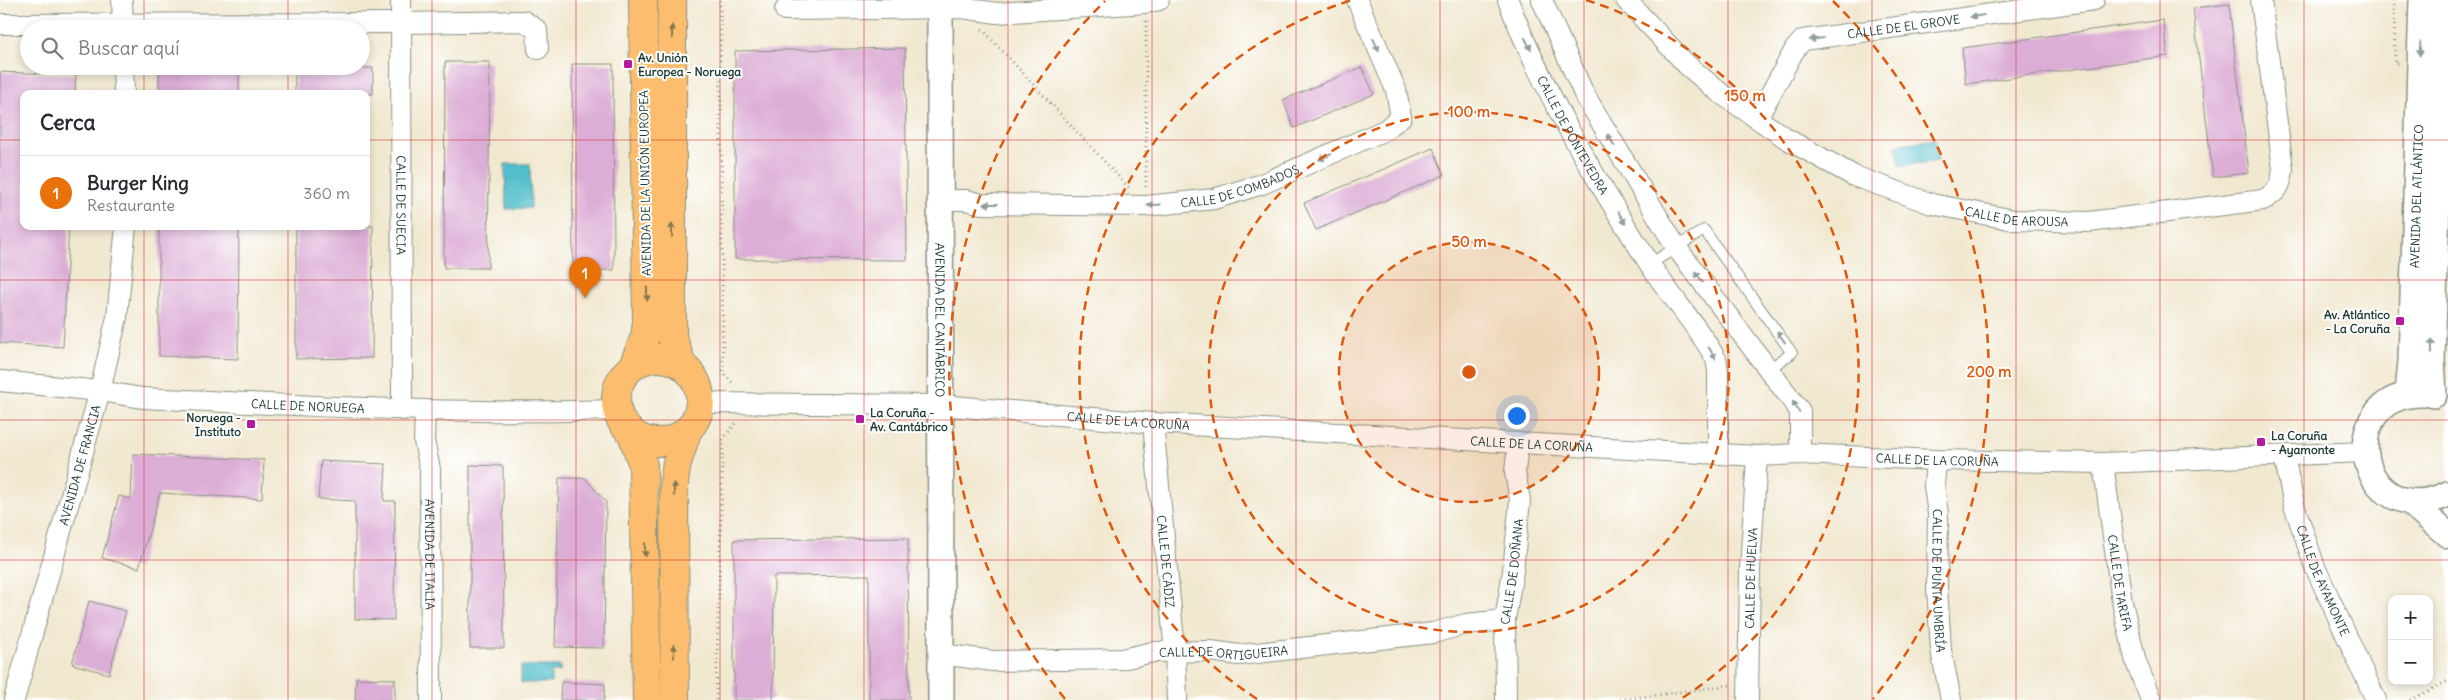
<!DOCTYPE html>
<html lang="es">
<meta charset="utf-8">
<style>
body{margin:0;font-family:Delius,sans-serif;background:#f2f2f3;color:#2b2b33}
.controls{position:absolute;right:15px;bottom:15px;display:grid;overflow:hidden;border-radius:10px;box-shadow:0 2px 8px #0003}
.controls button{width:45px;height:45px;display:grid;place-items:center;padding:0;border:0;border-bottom:1px solid #e1e1e2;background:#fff;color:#2b2b33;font:25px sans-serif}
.you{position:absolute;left:1516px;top:415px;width:18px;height:18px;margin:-12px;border:4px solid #fff;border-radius:50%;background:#1a73e8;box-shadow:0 0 0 8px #1a73e833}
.badge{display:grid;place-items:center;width:32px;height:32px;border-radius:50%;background:#b5179e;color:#fff;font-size:16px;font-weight:700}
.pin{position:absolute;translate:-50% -41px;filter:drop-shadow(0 1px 2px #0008)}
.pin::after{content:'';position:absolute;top:26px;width:18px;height:15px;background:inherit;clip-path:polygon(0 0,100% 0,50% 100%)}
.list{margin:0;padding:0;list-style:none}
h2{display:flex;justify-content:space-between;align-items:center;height:65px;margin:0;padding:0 20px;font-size:21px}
h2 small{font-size:16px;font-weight:400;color:#7c7c81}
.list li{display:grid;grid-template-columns:32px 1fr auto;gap:15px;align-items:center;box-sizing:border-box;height:75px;padding:0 20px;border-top:1px solid #e1e1e2}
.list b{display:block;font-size:19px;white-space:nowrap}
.list p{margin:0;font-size:16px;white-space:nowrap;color:#7c7c81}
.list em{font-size:16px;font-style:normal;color:#7c7c81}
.icon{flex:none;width:28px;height:28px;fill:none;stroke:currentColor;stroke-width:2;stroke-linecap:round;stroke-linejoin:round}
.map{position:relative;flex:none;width:2448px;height:700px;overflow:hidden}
.search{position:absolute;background:#fff;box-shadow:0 2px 8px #0003;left:20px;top:20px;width:350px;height:55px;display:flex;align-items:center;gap:12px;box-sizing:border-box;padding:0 18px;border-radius:28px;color:#7c7c81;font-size:19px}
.panel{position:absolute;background:#fff;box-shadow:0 2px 8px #0003;left:20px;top:90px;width:350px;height:140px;border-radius:10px}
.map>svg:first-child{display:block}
.water{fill:#51becb;stroke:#387e80}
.building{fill:#dcadd6}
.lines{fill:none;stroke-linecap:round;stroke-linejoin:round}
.service-casing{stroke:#889282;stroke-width:12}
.minor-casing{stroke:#889282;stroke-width:22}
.tertiary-casing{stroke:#889282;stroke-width:28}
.primary-casing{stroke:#889282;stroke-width:30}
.path{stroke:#889282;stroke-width:3;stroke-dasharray:1 4;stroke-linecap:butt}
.service{stroke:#fff;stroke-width:10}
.minor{stroke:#fff;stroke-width:20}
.tertiary{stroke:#fff;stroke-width:25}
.primary{stroke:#fcbd6e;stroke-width:28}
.oneway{fill:#8f9e9a}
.oneway2{fill:#82774e}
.grid{fill:none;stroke:#d62828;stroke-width:1;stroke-opacity:0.55}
.ring{fill:none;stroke:#de580e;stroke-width:2.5;stroke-dasharray:9 6}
.poi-dot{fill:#b5179e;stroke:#fff;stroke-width:2}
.labels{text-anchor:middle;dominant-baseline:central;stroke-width:4;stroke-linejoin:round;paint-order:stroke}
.street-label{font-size:12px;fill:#1f3d34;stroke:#fff}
.poi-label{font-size:12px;font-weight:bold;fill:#1f3d34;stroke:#fff;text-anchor:start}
.centre{fill:#de580e;stroke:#fff;stroke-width:2.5}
.ring-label{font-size:15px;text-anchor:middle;font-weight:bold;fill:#de580e;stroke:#fff;stroke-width:4;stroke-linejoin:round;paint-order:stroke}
</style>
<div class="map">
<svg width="2448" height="700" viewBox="0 0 2448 700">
<rect width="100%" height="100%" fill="#fff"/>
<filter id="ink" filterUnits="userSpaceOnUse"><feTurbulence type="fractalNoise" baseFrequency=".02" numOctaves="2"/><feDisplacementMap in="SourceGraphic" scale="10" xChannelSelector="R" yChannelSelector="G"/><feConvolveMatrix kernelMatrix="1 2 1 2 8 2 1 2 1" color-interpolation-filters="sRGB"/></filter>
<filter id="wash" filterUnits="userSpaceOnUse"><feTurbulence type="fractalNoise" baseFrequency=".0096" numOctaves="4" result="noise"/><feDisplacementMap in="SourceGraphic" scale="20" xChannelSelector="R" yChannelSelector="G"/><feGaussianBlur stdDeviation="1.12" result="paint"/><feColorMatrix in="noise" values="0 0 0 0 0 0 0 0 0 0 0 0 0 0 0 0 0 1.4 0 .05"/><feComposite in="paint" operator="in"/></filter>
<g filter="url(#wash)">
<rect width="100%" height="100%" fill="#f1e8d0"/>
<path class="water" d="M1935,139L1938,161L1900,166L1896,145Z
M505,164H530L531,208L506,209Z
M521,666H560V672H551V683H521Z"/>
<g id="blocks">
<path class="building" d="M2229,4L2249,173L2213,177L2193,8Z
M2163,20L2168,56L1966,84L1962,48Z
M905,48L907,260L735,259V51Z
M445,62H490L488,268H444Z
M572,64H613L614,270L573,271Z
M159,67H189V70H239V94H159Z
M1362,67L1374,94L1294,128L1283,100Z
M373,68V94H295V70Z
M0,72L76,75L75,94H24V226H69L63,347L0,343Z
M1433,148L1444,175L1316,230L1304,203Z
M159,226H239L238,359L159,356Z
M296,226H373L372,358L296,359Z
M133,454L264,460L262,499L160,493L139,568L102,558L119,496L131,499Z
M321,461L386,464L384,501H395L394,620L355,619V501L318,499Z
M470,465L503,466L504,648H470Z
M559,478H585L606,502L604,648L555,647Z
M908,538L909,700H869V575L774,576L773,700H734V540Z
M89,601L126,611L109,674L72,664Z
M356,678L395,679V700H355Z
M561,682L605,684L604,700H560Z"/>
</g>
</g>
<g filter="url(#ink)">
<use href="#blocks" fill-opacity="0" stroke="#889282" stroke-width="1"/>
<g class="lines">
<g class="service-casing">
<path id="service" d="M1650,264L1704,230L1792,353L1769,369"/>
</g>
<g class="minor-casing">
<g id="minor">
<path d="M122,0L123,29"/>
<path id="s1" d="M401,0L402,410"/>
<path id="s2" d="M1508,0C1543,92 1596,180 1649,263C1670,296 1697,325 1716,359L1718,371V454"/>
<path d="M1542,0L1584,94L1676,247L1800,411V454"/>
<path id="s3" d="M1626,0L1687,65L1720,93L1787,139L1854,176L1932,204L2014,220L2089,222L2263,200C2278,192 2281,186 2283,169L2261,0"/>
<path d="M785,10L962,8L997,13L1146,3L1159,0"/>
<path d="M0,24L401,23L524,21L537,30L538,49"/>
<path d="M123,66L124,94"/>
<path id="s4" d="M1758,117L1795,49L1803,40L2094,0"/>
<path id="s5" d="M941,200H966L982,204L1146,206L1214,199L1262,184L1385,130L1401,117L1396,90L1357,0"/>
<path id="s6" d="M0,381L100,391L142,398C300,405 458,415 616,410"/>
<path id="s7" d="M701,403L941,405L1153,423L1757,456L1800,454L1936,460L2103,463L2364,452"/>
<path id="s8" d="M425,410L424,441L430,469L431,700"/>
<path id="s9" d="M1153,423L1175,652L1177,700"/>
<path id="s10" d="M2284,456L2294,505L2315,567L2376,700"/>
<path id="s11" d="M1936,460L1934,486L1938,514L1937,587L1941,650L1951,700"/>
<path id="s12" d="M2103,463L2122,602L2136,662L2151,700"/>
<path id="s13" d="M941,654L993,661L1122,659L1153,652L1211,651L1239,655L1433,633L1466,624L1505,620"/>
<path id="s14" d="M14,700L100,391L117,317L126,226"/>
<path id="s15" d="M1506,700L1505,620L1513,571L1520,500L1515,472L1518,444"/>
<path id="s16" d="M1748,700L1750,569L1757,456"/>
</g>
</g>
<g class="tertiary-casing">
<g id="tertiary">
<path id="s17" d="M940,0L941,700"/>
<path id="s18" d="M2408,394L2411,361L2422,0"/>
<path d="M2424,394C2330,392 2357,536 2448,494"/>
<path d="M2434,395L2432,359L2444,0"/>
<path d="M2410,502L2448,535"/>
</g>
</g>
<g class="primary-casing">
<path id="primary" d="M672,0V337L682,364
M616 400a42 42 0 1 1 84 0a42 42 0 1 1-84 0Z
M634,364L645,337L647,322L643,0
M632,434L643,465L647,700
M675,700L674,482L677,463L687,432"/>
</g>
<path class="path" d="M720,0L723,373L734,384
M2394,0L2395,63H2401
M1146,21V189
M982,29L1129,188
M716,700L723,439L737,422
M1620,700L1731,685
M2410,700L2448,681"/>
<use href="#service" class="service"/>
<use href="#minor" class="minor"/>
<use href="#tertiary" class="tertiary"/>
<use href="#primary" class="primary"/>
</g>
<defs><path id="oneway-solid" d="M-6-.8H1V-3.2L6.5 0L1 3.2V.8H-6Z" transform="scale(1.25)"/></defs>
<g class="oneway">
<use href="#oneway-solid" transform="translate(1977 16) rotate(172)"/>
<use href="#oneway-solid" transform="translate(1816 39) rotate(172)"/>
<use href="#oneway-solid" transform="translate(1528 44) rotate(64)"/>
<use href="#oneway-solid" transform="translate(1376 45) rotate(66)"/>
<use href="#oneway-solid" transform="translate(2420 49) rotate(93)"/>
<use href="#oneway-solid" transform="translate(1611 140) rotate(-120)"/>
<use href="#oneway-solid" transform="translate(1325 157) rotate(156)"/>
<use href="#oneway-solid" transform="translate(991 204) rotate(-180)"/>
<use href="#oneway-solid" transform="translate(1154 205) rotate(177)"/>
<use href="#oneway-solid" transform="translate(1622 218) rotate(59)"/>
<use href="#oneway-solid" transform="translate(1699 277) rotate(-127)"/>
<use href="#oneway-solid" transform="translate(1781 337) rotate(-126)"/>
<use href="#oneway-solid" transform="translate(2432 346) rotate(-88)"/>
<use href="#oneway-solid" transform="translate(1712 353) rotate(60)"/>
<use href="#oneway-solid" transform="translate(1796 407) rotate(-120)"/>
</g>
<g class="oneway2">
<use href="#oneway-solid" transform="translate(672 32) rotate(-90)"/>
<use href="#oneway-solid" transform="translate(672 230) rotate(-90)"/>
<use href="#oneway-solid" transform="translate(647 294) rotate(89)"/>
<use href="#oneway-solid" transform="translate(674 489) rotate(-89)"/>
<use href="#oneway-solid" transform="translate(645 550) rotate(89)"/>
<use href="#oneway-solid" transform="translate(674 651) rotate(-90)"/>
</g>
</g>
<path class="grid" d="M144,0V29M288,0V29M432,0V700M576,0V700M720,0V700M864,0V700M1008,0V700M1152,0V700M1296,0V700M1440,0V700M1584,0V700M1728,0V700M1872,0V700M2016,0V700M2160,0V700M2304,0V700M144,66V94M288,66V94M0,140H24M366,140H2448M144,226V700M288,226V700M0,280H2448M0,420H2448M0,560H2448"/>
<circle cx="1469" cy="372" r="130" fill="#de580e" fill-opacity=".12"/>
<g class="ring">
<circle cx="1469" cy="372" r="130"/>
<circle cx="1469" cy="372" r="260"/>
<path d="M1257 699A390 390 0 0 1 1352 0M1586 0A390 390 0 0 1 1681 699"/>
<path d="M1065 699A520 520 0 0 1 1105 1M1833 1A520 520 0 0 1 1873 699"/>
</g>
<g class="poi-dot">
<rect x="623" y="59" width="10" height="10" rx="2.5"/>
<rect x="2395" y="316" width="10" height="10" rx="2.5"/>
<rect x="855" y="414" width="10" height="10" rx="2.5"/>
<rect x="246" y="419" width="10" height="10" rx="2.5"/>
<rect x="2256" y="437" width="10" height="10" rx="2.5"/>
</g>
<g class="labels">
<g class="street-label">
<text stroke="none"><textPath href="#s4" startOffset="191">CALLE DE EL GROVE</textPath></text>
<text stroke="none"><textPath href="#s2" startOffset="150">CALLE DE PONTEVEDRA</textPath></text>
<text transform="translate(645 183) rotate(-91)">AVENIDA DE LA UNIÓN EUROPEA</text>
<text stroke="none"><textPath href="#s5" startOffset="302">CALLE DE COMBADOS</textPath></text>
<text stroke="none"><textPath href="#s18" startOffset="198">AVENIDA DEL ATLÁNTICO</textPath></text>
<text stroke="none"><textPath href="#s1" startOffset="205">CALLE DE SUECIA</textPath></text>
<text stroke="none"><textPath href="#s3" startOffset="459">CALLE DE AROUSA</textPath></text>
<text stroke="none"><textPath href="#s17" startOffset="320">AVENIDA DEL CANTÁBRICO</textPath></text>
<text stroke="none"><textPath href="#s6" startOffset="309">CALLE DE NORUEGA</textPath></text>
<text stroke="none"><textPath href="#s7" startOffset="428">CALLE DE LA CORUÑA</textPath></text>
<text stroke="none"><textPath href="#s7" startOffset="832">CALLE DE LA CORUÑA</textPath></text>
<text stroke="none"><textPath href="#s7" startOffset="1238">CALLE DE LA CORUÑA</textPath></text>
<text stroke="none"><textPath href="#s14" startOffset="244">AVENIDA DE FRANCIA</textPath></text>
<text stroke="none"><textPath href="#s8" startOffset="145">AVENIDA DE ITALIA</textPath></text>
<text stroke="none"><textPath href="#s9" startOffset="139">CALLE DE CÁDIZ</textPath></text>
<text stroke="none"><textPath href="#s15" startOffset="129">CALLE DE DOÑANA</textPath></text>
<text stroke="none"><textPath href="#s16" startOffset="122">CALLE DE HUELVA</textPath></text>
<text stroke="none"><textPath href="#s11" startOffset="121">CALLE DE PUNTA UMBRÍA</textPath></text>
<text stroke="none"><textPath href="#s10" startOffset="131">CALLE DE AYAMONTE</textPath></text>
<text stroke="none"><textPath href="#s12" startOffset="121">CALLE DE TARIFA</textPath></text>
<text stroke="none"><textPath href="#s13" startOffset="284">CALLE DE ORTIGUEIRA</textPath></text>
</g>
<g class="poi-label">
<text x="638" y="57">Av. Unión<tspan x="638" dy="14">Europea - Noruega</tspan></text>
<text x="2390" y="314" text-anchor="end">Av. Atlántico<tspan x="2390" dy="14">- La Coruña</tspan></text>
<text x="870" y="412">La Coruña -<tspan x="870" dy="14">Av. Cantábrico</tspan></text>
<text x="241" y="417" text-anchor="end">Noruega -<tspan x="241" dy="14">Instituto</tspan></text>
<text x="2271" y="435">La Coruña<tspan x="2271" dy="14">- Ayamonte</tspan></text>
</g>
</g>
<circle cx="1469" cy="372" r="8" class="centre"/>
<g class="ring-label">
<text x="1745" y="101">150 m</text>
<text x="1469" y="117">100 m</text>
<text x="1469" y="247">50 m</text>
<text x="1989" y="377">200 m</text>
</g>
</svg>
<div class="controls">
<button>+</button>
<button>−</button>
</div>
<div class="you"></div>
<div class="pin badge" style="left:585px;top:298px;background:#e8710a">1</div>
<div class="search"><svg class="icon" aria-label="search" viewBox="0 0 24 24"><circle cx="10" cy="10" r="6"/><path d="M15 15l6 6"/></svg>Buscar aquí</div>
<section class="panel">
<h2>Cerca<small></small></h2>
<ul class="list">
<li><span class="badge" style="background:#e8710a">1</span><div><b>Burger King</b><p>Restaurante</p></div><em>360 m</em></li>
</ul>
</section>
</div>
